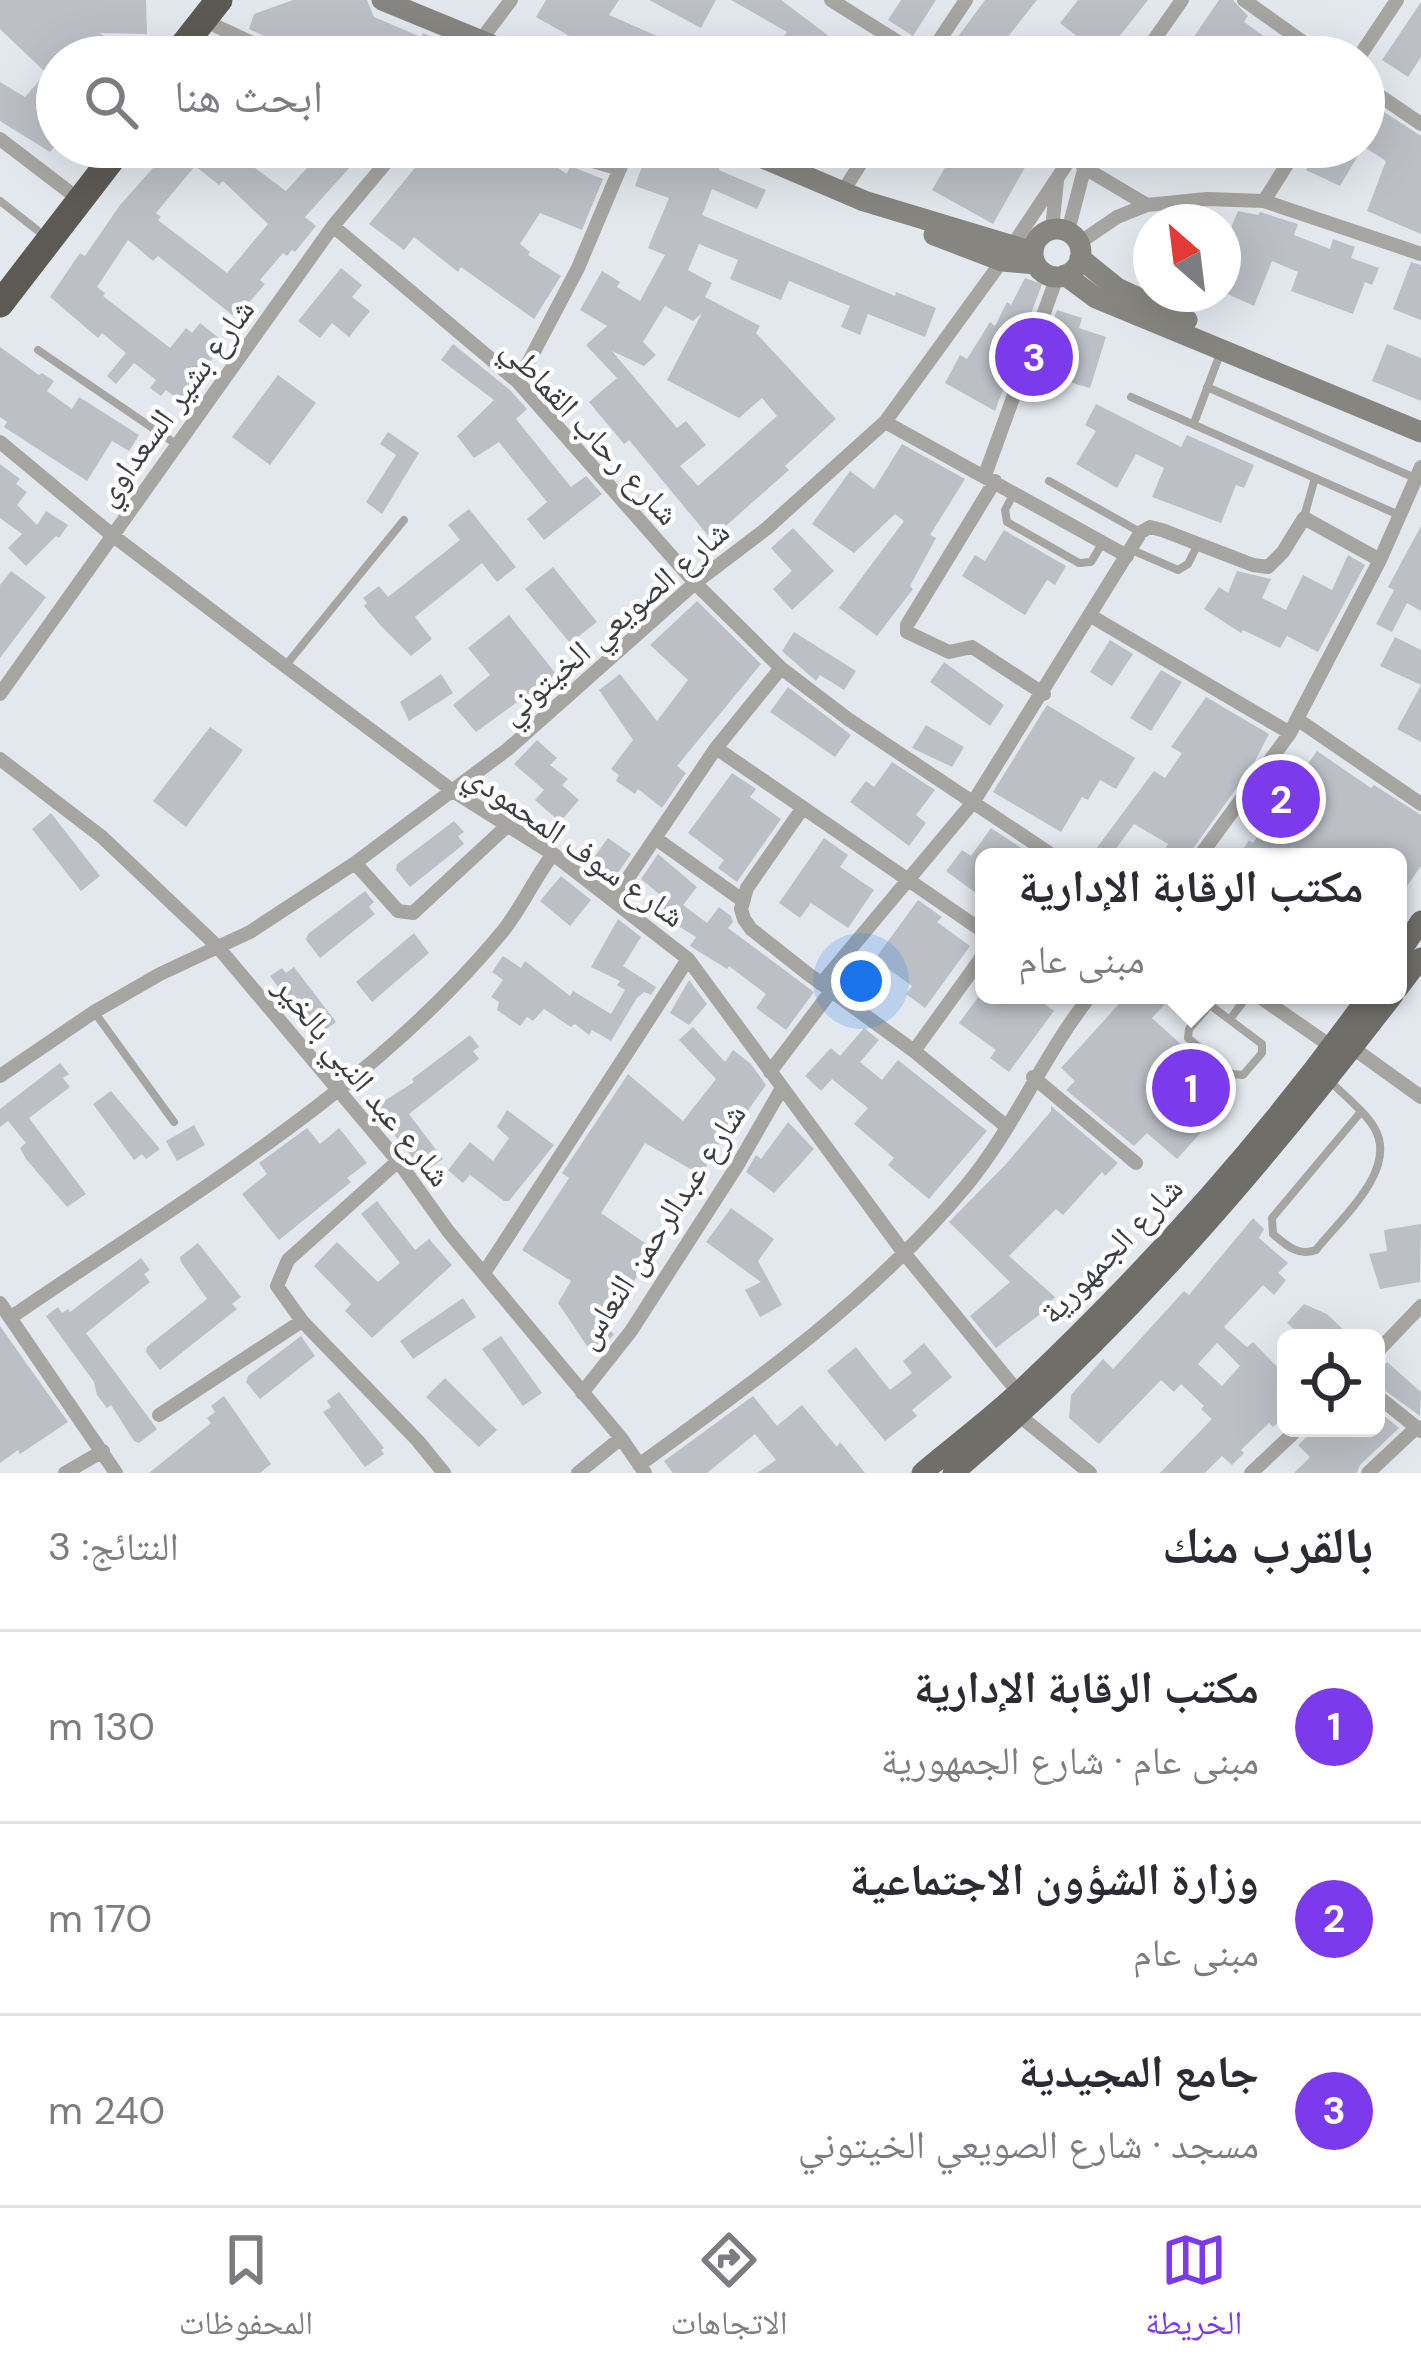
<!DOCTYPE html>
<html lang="ar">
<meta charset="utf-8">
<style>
body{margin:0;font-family:"DM Sans","Noto Naskh Arabic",sans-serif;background:#f2f2f3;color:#2b2b33;direction:rtl}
.controls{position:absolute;right:36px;bottom:36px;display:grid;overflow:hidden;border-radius:18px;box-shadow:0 12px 48px #0002}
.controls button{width:108px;height:108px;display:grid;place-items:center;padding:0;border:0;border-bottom:3px solid #e1e1e2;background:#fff;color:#2b2b33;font:60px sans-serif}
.compass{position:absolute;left:1133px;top:204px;width:108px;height:108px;border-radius:50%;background:#fff;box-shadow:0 12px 48px #0002;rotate:332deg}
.you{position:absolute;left:861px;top:981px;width:42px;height:42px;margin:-30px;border:9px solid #fff;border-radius:50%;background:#1a73e8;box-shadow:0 0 0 18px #1a73e833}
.badge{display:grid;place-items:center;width:78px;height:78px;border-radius:50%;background:#7c3aed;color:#fff;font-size:39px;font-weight:700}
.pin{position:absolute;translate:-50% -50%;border:6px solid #fff;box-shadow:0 3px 12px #0006}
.popup{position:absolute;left:975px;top:848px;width:432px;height:156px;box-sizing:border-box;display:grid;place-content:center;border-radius:18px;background:#fff;filter:drop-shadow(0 3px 9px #0005);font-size:39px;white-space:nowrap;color:#7c7c81}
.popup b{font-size:45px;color:#2b2b33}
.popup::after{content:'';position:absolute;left:50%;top:100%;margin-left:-24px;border:24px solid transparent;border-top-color:#fff}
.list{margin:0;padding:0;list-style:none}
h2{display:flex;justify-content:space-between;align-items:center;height:156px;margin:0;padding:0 48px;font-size:51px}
h2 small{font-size:39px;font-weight:400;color:#7c7c81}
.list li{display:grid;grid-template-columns:78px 1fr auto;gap:36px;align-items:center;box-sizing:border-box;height:192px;padding:0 48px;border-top:3px solid #e1e1e2}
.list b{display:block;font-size:45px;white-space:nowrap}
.list p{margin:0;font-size:39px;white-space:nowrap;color:#7c7c81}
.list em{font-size:39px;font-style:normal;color:#7c7c81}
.icon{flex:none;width:66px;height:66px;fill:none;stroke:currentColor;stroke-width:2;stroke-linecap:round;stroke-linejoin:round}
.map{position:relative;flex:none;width:1421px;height:1473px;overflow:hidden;direction:ltr}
.search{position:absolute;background:#fff;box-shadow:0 12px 48px #0002;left:36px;right:36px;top:36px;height:132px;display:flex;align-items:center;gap:30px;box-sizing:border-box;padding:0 42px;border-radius:66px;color:#7c7c81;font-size:45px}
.sheet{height:732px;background:#fff}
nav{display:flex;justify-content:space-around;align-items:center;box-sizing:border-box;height:168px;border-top:3px solid #e1e1e2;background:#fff;font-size:33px;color:#7c7c81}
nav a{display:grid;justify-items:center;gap:6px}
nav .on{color:#7c3aed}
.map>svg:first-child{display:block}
.building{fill:#bcc0c6;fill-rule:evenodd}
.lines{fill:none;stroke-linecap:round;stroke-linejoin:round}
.lane{stroke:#a6a5a2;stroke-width:8}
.street{stroke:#a6a5a2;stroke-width:14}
.secondary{stroke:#878580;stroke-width:21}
.primary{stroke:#706e69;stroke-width:21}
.highway{stroke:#5d5a54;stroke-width:27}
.labels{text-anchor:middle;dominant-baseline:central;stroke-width:9;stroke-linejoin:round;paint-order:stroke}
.street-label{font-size:33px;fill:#3b3d40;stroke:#fff}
</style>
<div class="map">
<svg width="1421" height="1473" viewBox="0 0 1421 1473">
<rect width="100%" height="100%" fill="#e3e8ee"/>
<path class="building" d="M0,0H146L147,34L100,33L129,57H57V143L50,152L0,121V82L25,97L46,73L0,29Z
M293,0H367L374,17L421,37L423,33L458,47L453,57H323L310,51L308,56L249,29L254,14Z
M546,0H619L609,15L673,43L667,57H619L589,47L536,17Z
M649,0H716L701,28Z
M731,0H781L846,49L840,57H813L784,36L787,32Z
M901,0H936L913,36L888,20Z
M985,0H1037L992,57H943Z
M1078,0H1148L1103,57L1060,23Z
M1219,0H1233L1248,16L1244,22L1293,57H1180Z
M1421,2V57L1408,77L1382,60Z
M1364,99L1421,136V234L1367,211L1386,161L1364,147Z
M165,147H227L286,191L326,147H353L362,154L305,217L316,226L295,252L292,250L287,256L283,253L260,280L265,284L236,318L158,256L153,261L128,240L97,287L105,293L103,296L170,348L186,328L192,333L200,323L225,343L179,400L166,390L161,396L150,388L156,380L134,363L116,384L107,376L126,353L102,333L98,338L50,297L80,253L85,256L120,205L161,159L158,156ZM195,166L219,185L223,181L268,224L227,273L158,220L161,217L156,213Z
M432,147H465L492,167L508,147H518L538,163L543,158L567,174L570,166L603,179L582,230L540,213L520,244L530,252L528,255L561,276L534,319L461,267L458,272L414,237L404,250L369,224Z
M640,147H671L720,165L719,170L766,190L757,209L712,189L702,215L895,296L896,292L936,308L925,337L868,314L860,335L841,327L850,306L789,281L781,300L730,279L738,260L699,244L688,270L712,283L705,297L760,326L756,333L836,419L785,466L789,470L711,539L629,440L624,444L589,402L617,378L586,345L607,326L580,310L602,271L620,282L617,287L640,301L665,255L648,248L669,198L635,186L645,158L638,155ZM665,306L693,321L702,313L667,380L739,418L762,398L777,416L698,486L680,466L706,445L686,421L677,428L612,351L644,366L656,355L643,342Z
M957,147H1018L1032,155L993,224L932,190Z
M1318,147H1363L1340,186L1306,170Z
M1238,211L1258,215L1260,212L1298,224L1294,235L1330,249L1333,239L1355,247L1351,258L1379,268L1372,285L1365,282L1353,314L1291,291L1298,272L1272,261L1254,306L1223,292V246Z
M1411,262L1421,265V320L1393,309Z
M341,268L362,285L352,297L370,311L349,337L332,323L320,338L298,321Z
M1025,278L1042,284L995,411L945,383L960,355L967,359L990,322L995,326L1007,302L1011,305Z
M1057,310L1082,318L1079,328L1106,337L1090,388L1052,377L1046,396L1028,390Z
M453,344L510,390L527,409L516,419L571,487L586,476L602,494L544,540L527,519L547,502L499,442L474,458L457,436L494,400L441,360Z
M1387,344L1421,358V401L1372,381Z
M0,347L39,375L42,373L54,381L47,391L72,409L79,397L139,435L129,451L112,441L87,481L4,427L7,422L0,417Z
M278,375L316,403L270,465L232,437Z
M1096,404L1181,447L1187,435L1254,465L1244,488L1236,485L1221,523L1152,497L1164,468L1136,454L1117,488L1076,464L1096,431L1085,425Z
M388,432L419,453L382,514L366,502L396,455L380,444Z
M902,444L965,479L930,535L936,538L910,586L913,589L877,636L839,608L904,521L895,514L854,553L812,524L850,471L874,489Z
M0,464L20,479L16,484L27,492L17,505L37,525L46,511L68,525L59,538L56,536L26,566L8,548L22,534L0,518Z
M469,509L516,567L497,582L482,563L415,617L432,639L411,656L382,627L364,606L367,603L363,598L379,586L388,597L460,540L448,525Z
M1421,526V611L1407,603L1392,632L1376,624L1394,590L1388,587Z
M793,528L834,571L792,610L773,589L792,571L771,548Z
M1004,530L1066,566L1055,585L1047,580L1025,615L962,576L975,555L985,561Z
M1348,555L1365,565L1318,652L1287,636L1280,648L1243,630L1241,633L1204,609L1219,587L1228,593L1237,571L1271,579L1262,598L1286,610L1303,575L1332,590Z
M553,567L597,622L570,643L525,589Z
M11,571L46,597L0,658V585Z
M697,601L761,664L677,766L686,773L662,808L638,789L635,794L616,781L619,775L611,769L633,740L599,690L620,674L657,721L688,680L650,645Z
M509,615L556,674L476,732L453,705L490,675L468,648Z
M794,632L856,671L844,690L820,675L816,681L782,651Z
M1395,637L1421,650V742L1397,729L1421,685L1380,666Z
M1110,640L1133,654L1112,686L1090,672Z
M944,662L1004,705L990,726L930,682Z
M1161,670L1182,682L1151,731L1130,718Z
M441,674L453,693L409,721L400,702Z
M788,687L851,735L835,757L770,712Z
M1206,697L1269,734L1253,765L1187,857H1160L1168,844L1134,824L1110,857H1090L1154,771L1165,778L1182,753L1171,747Z
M1047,705L1135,758L1116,789L1100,780L1088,800L1082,797L1061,832L993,792Z
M926,725L964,747L952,767L912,748Z
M210,727L243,750L186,827L153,801Z
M537,740L557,758L550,765L568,779L562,785L579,800L560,822L535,800L544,790L514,764Z
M1317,751L1371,788L1374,785L1421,815V866L1398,899V857H1238L1249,840L1253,843Z
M892,762L935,790L916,815L926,823L909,846L850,802L866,781L874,787Z
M732,773L756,789L750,797L781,819L737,882L718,868L724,860L688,833Z
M51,813L100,876L81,891L32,829Z
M454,821L464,832L458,836L464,844L410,887L396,870L397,864Z
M991,828L1035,857H984V899L946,871L962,850L971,856Z
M608,838L631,854L613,880L590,863Z
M824,838L848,855L840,867L874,890L848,928L811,903L800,918L779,903Z
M658,854L697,887L683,905L707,923L719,907L731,916L733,922L728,928L814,992L786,1030L756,1008L766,994L729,966L727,969L690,946L696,937L654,911L664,898L641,879Z
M561,876L591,900L570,926L540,901Z
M365,891L374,902L369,907L375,914L320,958L306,940L308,934Z
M918,900L942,917L937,922L970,946L925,1008L906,994L912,986L875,959Z
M618,919L641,937L623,966L656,987L651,995L644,992L637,998L611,1041L592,1030L589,1035L575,1024L571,1027L544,1009L533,1021L527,1017L520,1026L497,1010L499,1002L491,997L503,980L492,972L503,956L521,968L525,961L570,996L573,991L611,1014L625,990L617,985L620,981L591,967Z
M414,933L429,953L372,1002L356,982Z
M294,967L336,1022L317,1036L315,1032L312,1034L270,976L282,968L286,973Z
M689,980L707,1004L689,1025L670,1013Z
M980,995H1033L1054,1011L1009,1072L990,1058L996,1050L959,1023Z
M1127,995H1173L1152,1018L1236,1094L1177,1159L1147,1133L1134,1146L1066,1090L1075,1081L1061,1068Z
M693,1027L725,1062L733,1050L751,1064L766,1085L730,1136L726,1132L701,1175L645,1143L601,1213L655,1250L604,1325L614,1334L602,1349L587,1346L558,1303L571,1281L522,1250L569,1178L562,1173L628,1074L683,1121L716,1079L679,1040Z
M864,1028L879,1040L860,1062L882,1080L898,1060L987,1131L929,1199L888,1165L894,1158L854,1124L868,1108L832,1079L821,1091L805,1076L831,1048L840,1056Z
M470,1035L479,1047L473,1051L479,1059L409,1114L443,1159L424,1172L373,1108L414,1082L412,1079Z
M60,1063L69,1074L63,1078L70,1087L29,1118L86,1194L67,1207L26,1159L20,1148L26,1143L8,1121L0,1127V1109Z
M111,1091L160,1149L146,1159L142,1154L134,1160L93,1104Z
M1051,1106L1118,1163L1105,1176L1102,1172L1063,1215L1056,1209L1009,1256L1055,1297L1039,1315L996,1348L970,1316L1010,1282L949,1222L1006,1164L1051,1111Z
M507,1110L554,1145L509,1201H504L470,1175L463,1183L448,1170L470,1142L493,1161L509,1138L497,1127Z
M788,1122L814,1149L774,1193L746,1172L756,1155L761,1159Z
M194,1125L205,1145L177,1161L166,1141Z
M307,1128L320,1144L339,1128L367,1163L347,1178L351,1182L279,1240L242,1194L267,1174L259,1163Z
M377,1201L415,1250L429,1239L452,1265L372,1338L345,1311L351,1304L314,1266L337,1242L378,1282L400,1263L361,1214Z
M731,1208L774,1239L758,1261L782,1305L760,1317L745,1290L761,1282L706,1242Z
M1253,1218L1264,1229L1259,1238L1288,1263L1278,1273L1286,1280L1274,1295L1263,1285L1224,1327L1247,1347L1253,1342L1286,1376V1415L1273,1427L1269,1423L1241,1450L1244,1453L1232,1465L1222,1456L1205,1473H1160L1212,1419L1201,1409L1204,1406L1181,1384L1174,1392L1161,1380L1099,1444L1069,1418L1071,1395L1103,1359L1113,1369L1184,1291L1189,1295ZM1217,1343L1240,1366L1222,1386L1198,1364Z
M1421,1224L1420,1282L1380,1289L1369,1254L1387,1251L1384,1230Z
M198,1243L241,1297L232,1304L237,1309L160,1370L146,1352L147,1347L207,1299L181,1262L180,1257Z
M141,1258L150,1270L144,1274L150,1282L86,1333L157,1429L139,1443L134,1441L111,1405L107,1408L97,1395L94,1382L46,1316L58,1307L62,1313L68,1309L70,1312Z
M463,1298L476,1317L413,1359L400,1341Z
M1304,1304L1327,1314L1352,1338H1303L1287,1323Z
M0,1326L68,1422L20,1454L18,1450L0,1463Z
M301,1336L315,1356L260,1399L246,1382L248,1376Z
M501,1336L542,1393L523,1406L482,1349Z
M924,1343L952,1377L912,1410L917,1416L885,1441L827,1371L856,1347L890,1390L912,1373L903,1361Z
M1387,1362L1421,1392L1420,1416L1376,1384V1373Z
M445,1378L497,1430L479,1447L426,1397Z
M339,1392L384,1448L381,1450L384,1454L365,1467L323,1412L331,1407L327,1401Z
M224,1396L271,1464L260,1473H149L211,1423L207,1418L215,1412L211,1406Z
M753,1396L777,1426L802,1405L837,1447L840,1442L865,1473H757L776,1460L755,1434L707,1473H673L664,1461Z
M1376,1409L1399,1428L1360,1465L1357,1473H1294L1310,1457L1298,1445L1316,1428H1376Z"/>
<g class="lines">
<path class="lane" d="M0,201L37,230
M38,350L176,444
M1207,387L1415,478
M1131,397L1399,515
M1194,423L1220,354
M1049,481L1140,532
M1014,493L1005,510L1007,522L1079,563L1091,562L1103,542
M1304,517L1315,478
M1132,550L1178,570L1188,564L1198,544
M286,665L404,520
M1210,1005L1262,1044V1053L1243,1075L1232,1074L1188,1038L1189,1029Z
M95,1013L174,1122
M1231,1018L1248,995
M1329,1080C1343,1095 1365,1111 1375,1129C1398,1171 1340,1219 1316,1250C1298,1257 1286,1245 1273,1234L1272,1218L1360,1113"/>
<path class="street" d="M831,0L922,57
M1244,0L1324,57
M216,26L282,57
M468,57L511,0
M928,57L966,0
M1142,57L1182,0
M1359,57L1397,0
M1364,85L1421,124
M0,139L68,191
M544,147L620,169
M1083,167L1147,205
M842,193L871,147
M1264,201L1298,147
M333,226L518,382L695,583L781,668L848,719L1055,857
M1052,229L1057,181
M1068,231L1090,147
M1079,243L1117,217L1147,205L1207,199L1264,201L1421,254
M518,382L578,268L629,147
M885,422L1127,556
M0,442L112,535L285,666L453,791L553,854L688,959L904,1253L1018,1392
M985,475L1057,277
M995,481L907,625V632L949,652L972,647L1044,694
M1091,616L1290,733L1297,719L1421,804
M0,694L333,226L399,147
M1297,719L1380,560L1421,467
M716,748L984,932
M0,759L102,837L217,946L398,1161L448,1231L621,1438L645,1473
M802,809L747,888L741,909L744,919L751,929L808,974L914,1051L1007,1127
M655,838L742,900
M1199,857L1290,733
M355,863L398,911L413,913L507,826
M613,900L716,748L781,668
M821,984L974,801L1141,532L1150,527L1162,530L1253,565L1268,567L1283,552L1304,518L1380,560
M1257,995L1332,1047
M1353,1048L1421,1097
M914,1051L984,954
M770,1072L832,990
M0,1076L94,1012L160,974L250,932L355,863L508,749L695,583L766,529L885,422L1002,261L1078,147
M1033,1077L1136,1163
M398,1161L288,1260L277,1286L302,1321L418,1441L444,1473
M484,1273L688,959
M0,1303L116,1473
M10,1318C181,1200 370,1093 503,931C522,907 534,879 553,854
M1376,1353L1421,1306
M582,1393L631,1331L737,1166L782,1088
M1376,1395L1421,1431
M159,1415L302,1321
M1021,1417L1090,1473
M639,1465C755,1381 874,1297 966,1186C1015,1127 1043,1055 1091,995
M65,1473L103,1451
M578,1473L621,1438
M1251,1473L1299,1428
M1368,1473L1417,1427"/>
<path class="secondary" d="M382,0L521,57
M737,147L864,201L1033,252
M1033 253a24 24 0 1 1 48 0a24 24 0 1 1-48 0Z
M934,235L1002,261L1035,264
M1080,258L1117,288L1187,320
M1065,275L1096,298L1421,432"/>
<path class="primary" d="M1398,955L1421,921
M1398,988L1421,958
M922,1473C955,1445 990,1419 1021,1390C1149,1269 1267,1138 1369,995
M953,1473C1122,1330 1259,1170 1393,995"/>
<path class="highway" d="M174,57L219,0
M0,304L121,147"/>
</g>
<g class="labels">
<g class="street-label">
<text transform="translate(174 402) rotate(-54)">شارع بشير السعداوي</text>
<text transform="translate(591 431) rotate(47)">شارع رحاب القماطي</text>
<text transform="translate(614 622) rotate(-41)">شارع الصويعي الخيتوني</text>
<text transform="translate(575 845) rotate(35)">شارع سوف المحمودي</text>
<text transform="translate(363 1081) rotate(51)">شارع عبد النبي بالخير</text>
<text transform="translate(660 1226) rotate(-57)">شارع عبدالرحمن النعاس</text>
<text transform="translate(1111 1250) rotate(-46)">شارع الجمهورية</text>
</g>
</g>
</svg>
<div class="controls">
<button><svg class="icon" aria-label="locate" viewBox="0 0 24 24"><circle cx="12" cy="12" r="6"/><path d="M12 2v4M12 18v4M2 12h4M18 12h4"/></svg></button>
</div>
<svg class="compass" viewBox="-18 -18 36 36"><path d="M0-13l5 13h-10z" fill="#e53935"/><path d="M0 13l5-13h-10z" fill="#7c7c81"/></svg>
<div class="you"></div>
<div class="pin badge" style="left:1191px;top:1088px">1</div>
<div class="popup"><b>مكتب الرقابة الإدارية</b>مبنى عام</div>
<div class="pin badge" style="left:1281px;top:799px">2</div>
<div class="pin badge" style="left:1034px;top:357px">3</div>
<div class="search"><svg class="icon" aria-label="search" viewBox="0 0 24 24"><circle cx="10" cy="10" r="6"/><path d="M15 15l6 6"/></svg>ابحث هنا</div>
</div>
<section class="sheet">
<h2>بالقرب منك<small>النتائج: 3</small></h2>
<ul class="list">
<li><span class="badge">1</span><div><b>مكتب الرقابة الإدارية</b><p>مبنى عام · شارع الجمهورية</p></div><em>130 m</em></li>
<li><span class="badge">2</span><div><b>وزارة الشؤون الاجتماعية</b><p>مبنى عام</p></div><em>170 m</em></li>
<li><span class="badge">3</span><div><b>جامع المجيدية</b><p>مسجد · شارع الصويعي الخيتوني</p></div><em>240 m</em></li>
</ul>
</section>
<nav>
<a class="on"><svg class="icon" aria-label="map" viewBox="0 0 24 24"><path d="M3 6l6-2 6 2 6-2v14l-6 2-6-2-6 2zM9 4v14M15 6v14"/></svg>الخريطة</a>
<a><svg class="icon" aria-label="directions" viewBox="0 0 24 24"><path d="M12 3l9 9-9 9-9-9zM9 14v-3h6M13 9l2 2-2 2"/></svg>الاتجاهات</a>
<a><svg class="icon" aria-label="saved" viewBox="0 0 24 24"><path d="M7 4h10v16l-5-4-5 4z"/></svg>المحفوظات</a>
</nav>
